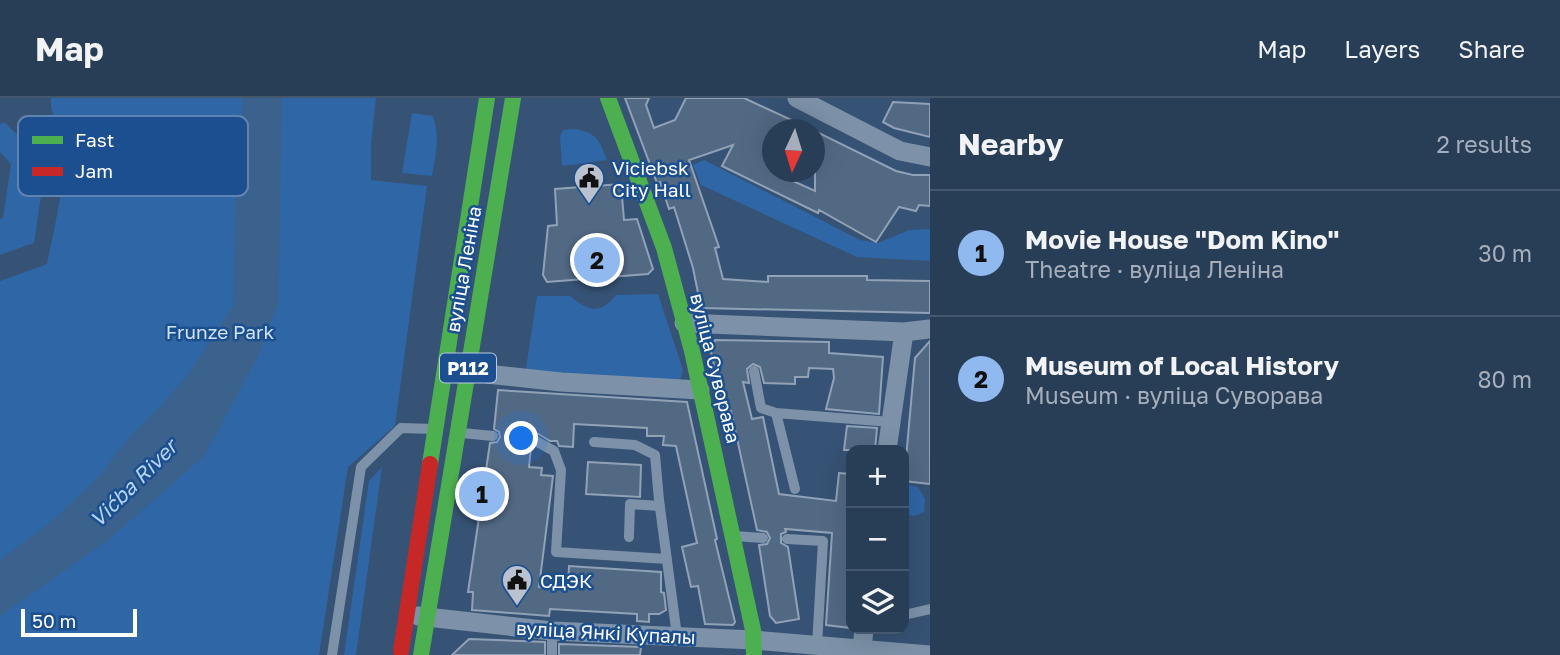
<!DOCTYPE html>
<meta charset="utf-8">
<style>
body{margin:0;font-family:"Golos Text",sans-serif;background:#344961;color:#f1f3f6}
.controls{position:absolute;right:21px;bottom:21px;display:grid;overflow:hidden;border-radius:14px;box-shadow:0 7px 28px #0002}
.controls button{width:63px;height:63px;display:grid;place-items:center;padding:0;border:0;border-bottom:2px solid #44576d;background:#283e57;color:#f1f3f6;font:35px sans-serif}
.compass{position:absolute;left:762px;top:21px;width:63px;height:63px;border-radius:50%;background:#283e57;box-shadow:0 7px 28px #0002;rotate:184deg}
.scale{position:absolute;left:21px;bottom:18px;width:116px;box-sizing:border-box;padding-left:7px;border:4px solid #fff;border-top:0;font-size:19px;line-height:24px;white-space:nowrap;color:#fff;-webkit-text-stroke:5px #1b4f8f;paint-order:stroke}
.you{position:absolute;left:522px;top:341px;width:24px;height:24px;margin:-18px;border:5px solid #fff;border-radius:50%;background:#1a73e8;box-shadow:0 0 0 10px #1a73e833}
.badge{display:grid;place-items:center;width:46px;height:46px;border-radius:50%;background:#90b9f0;color:#111;font-size:23px;font-weight:700}
.pin{position:absolute;translate:-50% -50%;border:4px solid #fff;box-shadow:0 2px 7px #0006}
.list{margin:0;padding:0;list-style:none}
h2{display:flex;justify-content:space-between;align-items:center;height:91px;margin:0;padding:0 28px;font-size:30px}
h2 small{font-size:23px;font-weight:400;color:#a5aeba}
.list li{display:grid;grid-template-columns:46px 1fr auto;gap:21px;align-items:center;box-sizing:border-box;height:126px;padding:0 28px;border-top:2px solid #44576d}
.list b{display:block;font-size:26px;white-space:nowrap}
.list p{margin:0;font-size:23px;white-space:nowrap;color:#a5aeba}
.list em{font-size:23px;font-style:normal;color:#a5aeba}
.icon{flex:none;width:38px;height:38px;fill:none;stroke:currentColor;stroke-width:2;stroke-linecap:round;stroke-linejoin:round}
.map{position:relative;flex:none;width:930px;height:557px;overflow:hidden}
header{display:flex;align-items:center;gap:42px;box-sizing:border-box;height:98px;padding:0 35px;background:#283e57;border-bottom:2px solid #44576d}
header strong{font-size:33px}
nav{display:flex;gap:38px;margin-inline-start:auto;font-size:24px}
main{display:flex}
aside{flex:1;background:#283e57}
.map>svg:first-child{display:block}
.green{fill:#2f66a5}
.water{fill:#3b618d}
.building{fill:#526984;stroke:#92a2b6;stroke-width:2}
.lines{fill:none;stroke-linecap:round;stroke-linejoin:round}
.lane{stroke:#7d92a8;stroke-width:10}
.street{stroke:#7d92a8;stroke-width:19}
.fast{stroke:#4caf50;stroke-width:16}
.jam{stroke:#c62828;stroke-width:16}
.labels{text-anchor:middle;dominant-baseline:central;stroke-width:5;stroke-linejoin:round;paint-order:stroke}
.shield{fill:#1b4f8f;stroke:#bbcadd;stroke-width:2}
.shield-label{font-size:18px;font-weight:bold;fill:#fff}
.poi-label{font-size:19px;fill:#fff;stroke:#1b4f8f;text-anchor:start}
.street-label{font-size:19px;fill:#fff;stroke:#1b4f8f}
.park-label{font-size:19px;fill:#cfe3fa;stroke:#1b4f8f}
.water-label{font-size:21px;font-style:italic;fill:#b5d3f5;stroke:#1b4f8f}
.key{fill:#1b4f8f;stroke:#5f84b1;stroke-width:2}
.key-label{font-size:19px;fill:#fff}
</style>
<header>
<strong>Map</strong>
<nav><a>Map</a><a>Layers</a><a>Share</a></nav>
</header>
<main>
<div class="map">
<svg width="930" height="557" viewBox="0 0 930 557">
<rect width="100%" height="100%" fill="#365274"/>
<path class="green" d="M51,0H376L371,46V82L427,88L395,328L348,369L319,557H0V183L47,166C55,125 67,83 61,42C60,27 49,15 51,0Z
M412,15L433,18C440,40 436,56 432,78L402,75Z
M4,24L46,64L34,145L0,157V121L3,120L11,66L0,54V26Z
M574,31C598,35 599,42 607,62L562,68L560,38L563,32Z
M704,62L860,142L878,145L909,132L930,131V163L857,159L701,87L693,67Z
M658,196L683,272L676,296L524,283L537,198H570C588,213 600,217 616,197Z
M382,369L356,557H344L369,383Z
M904,386L918,389L925,401L924,414L914,418L904,416Z"/>
<path class="water" d="M243,0H282L278,205L257,261L204,358L108,442L0,518V462L51,424L101,376L131,337L164,304L191,273L233,208L236,99Z"/>
<path class="building" d="M625,0H649L646,7L654,30L675,22L686,0H744L813,32H773V74L815,93V33L896,73L913,77H930V108L919,107L916,113L899,109L876,144L819,112L818,115L722,68L733,47L689,62L719,149L715,150L723,181L768,184V178H867V182L930,183V215L701,210L693,170L674,109L669,111L660,84L657,85Z
M893,4L930,6V39L894,30L883,24Z
M621,86L624,122L637,121L653,171L648,176L547,184L543,177L548,128L557,127L555,91Z
M715,242L829,244V255L883,259L879,316L826,311L834,280L833,271L809,270L808,279H795V286L764,285L760,269L753,266L747,271L749,285L743,284L752,321L763,319L779,396L836,403L839,375L851,376V530L826,527L832,435L785,431L786,434L781,436V445L788,449L799,521L776,525L770,518L759,447L767,446L770,440L767,434L757,432L731,313L725,315L711,254Z
M930,243V386L904,383L915,260Z
M498,292L687,304L717,441L715,442L735,524L733,527L705,526L698,488L691,489L682,449L697,445L676,348L663,347L664,338H647V330L574,326L573,349L559,348L557,343H550L535,334L526,337L525,344L531,349L529,369L542,370L541,377L553,378L539,489L568,490L569,468L661,474V494L664,495L666,512L659,516H649V524L637,523V516L550,511L549,518L472,512L473,494H468L490,345L497,344L500,339L499,334L494,331Z
M847,328L877,330L875,352H844Z
M588,364L641,367L640,399L586,396Z
M469,541L545,544V557H452Z
M559,546L641,549L640,557H559Z"/>
<g class="lines">
<path class="lane" d="M754,273L761,310L776,315L891,324
M776,315L795,391
M462,335L493,338
M532,341L554,353L561,372L556,454L667,461
M594,344L635,347L655,357L659,402L677,538
M734,438L763,440
M629,439L630,406L660,408
M787,441L823,443L817,547
M904,517L930,511
M332,557L361,369L401,330L434,331
M552,557V533"/>
<path class="street" d="M797,0L900,53L930,59
M684,225L904,234L930,231
M487,276L561,284L700,292
M887,352L904,234
M418,518L552,533L754,542L930,557
M862,551L864,531"/>
<path class="fast" d="M608,0L664,150L692,253L753,532L754,557
M430,366L487,0
M421,557L513,0"/>
<path class="jam" d="M401,553L430,366"/>
</g>
<defs>
<g id="civic-pin" transform="scale(1.575)"><path d="M0 17L-7.5 6A9.5 9.5 0 1 1 7.5 6Z" fill="#b9c2ce" stroke="#1b4f8f"/><path d="M-.6-6.5H3V-4.5H.6V-3L4-1V1h2V6H-6V1h2V-1L-.6-3ZM-1.2 2.5V6h2.4V2.5Z" fill="#111"/></g>
</defs>
<g fill-rule="evenodd">
<use href="#civic-pin" x="589" y="80"/>
<use href="#civic-pin" x="517" y="482"/>
</g>
<g class="labels">
<rect class="shield" x="440" y="255.5" width="56" height="29" rx="5"/>
<g class="shield-label">
<text x="468" y="270">Р112</text>
</g>
<g class="poi-label">
<text x="612" y="69">Viciebsk<tspan x="612" dy="22">City Hall</tspan></text>
<text x="540" y="482">СДЭК</text>
</g>
<g class="street-label">
<text transform="translate(463 171) rotate(-80)">вуліца Леніна</text>
<text transform="translate(716 270) rotate(76)">вуліца Суворава</text>
<text transform="translate(606 534) rotate(3)">вуліца Янкі Купалы</text>
</g>
<g class="park-label">
<text x="220" y="233">Frunze Park</text>
</g>
<g class="water-label">
<text transform="translate(133 385) rotate(-45)">Vićba River</text>
</g>
</g>
<rect x="18" y="18" width="230" height="80" rx="10" class="key"/>
<rect x="32" y="38" width="31" height="8" fill="#4caf50"/>
<rect x="32" y="69" width="31" height="9" fill="#c62828"/>
<g class="key-label">
<text x="75" y="49">Fast</text>
<text x="75" y="80">Jam</text>
</g>
</svg>
<div class="controls">
<button>+</button>
<button>−</button>
<button><svg class="icon" aria-label="layers" viewBox="0 0 24 24"><path d="M12 4l9 5-9 5-9-5zM3 14l9 5 9-5"/></svg></button>
</div>
<svg class="compass" viewBox="-18 -18 36 36"><path d="M0-13l5 13h-10z" fill="#e53935"/><path d="M0 13l5-13h-10z" fill="#a5aeba"/></svg>
<div class="scale">50 m</div>
<div class="you"></div>
<div class="pin badge" style="left:482px;top:396px">1</div>
<div class="pin badge" style="left:597px;top:162px">2</div>
</div>
<aside>
<h2>Nearby<small>2 results</small></h2>
<ul class="list">
<li><span class="badge">1</span><div><b>Movie House &quot;Dom Kino&quot;</b><p>Theatre · вуліца Леніна</p></div><em>30 m</em></li>
<li><span class="badge">2</span><div><b>Museum of Local History</b><p>Museum · вуліца Суворава</p></div><em>80 m</em></li>
</ul>
</aside>
</main>
